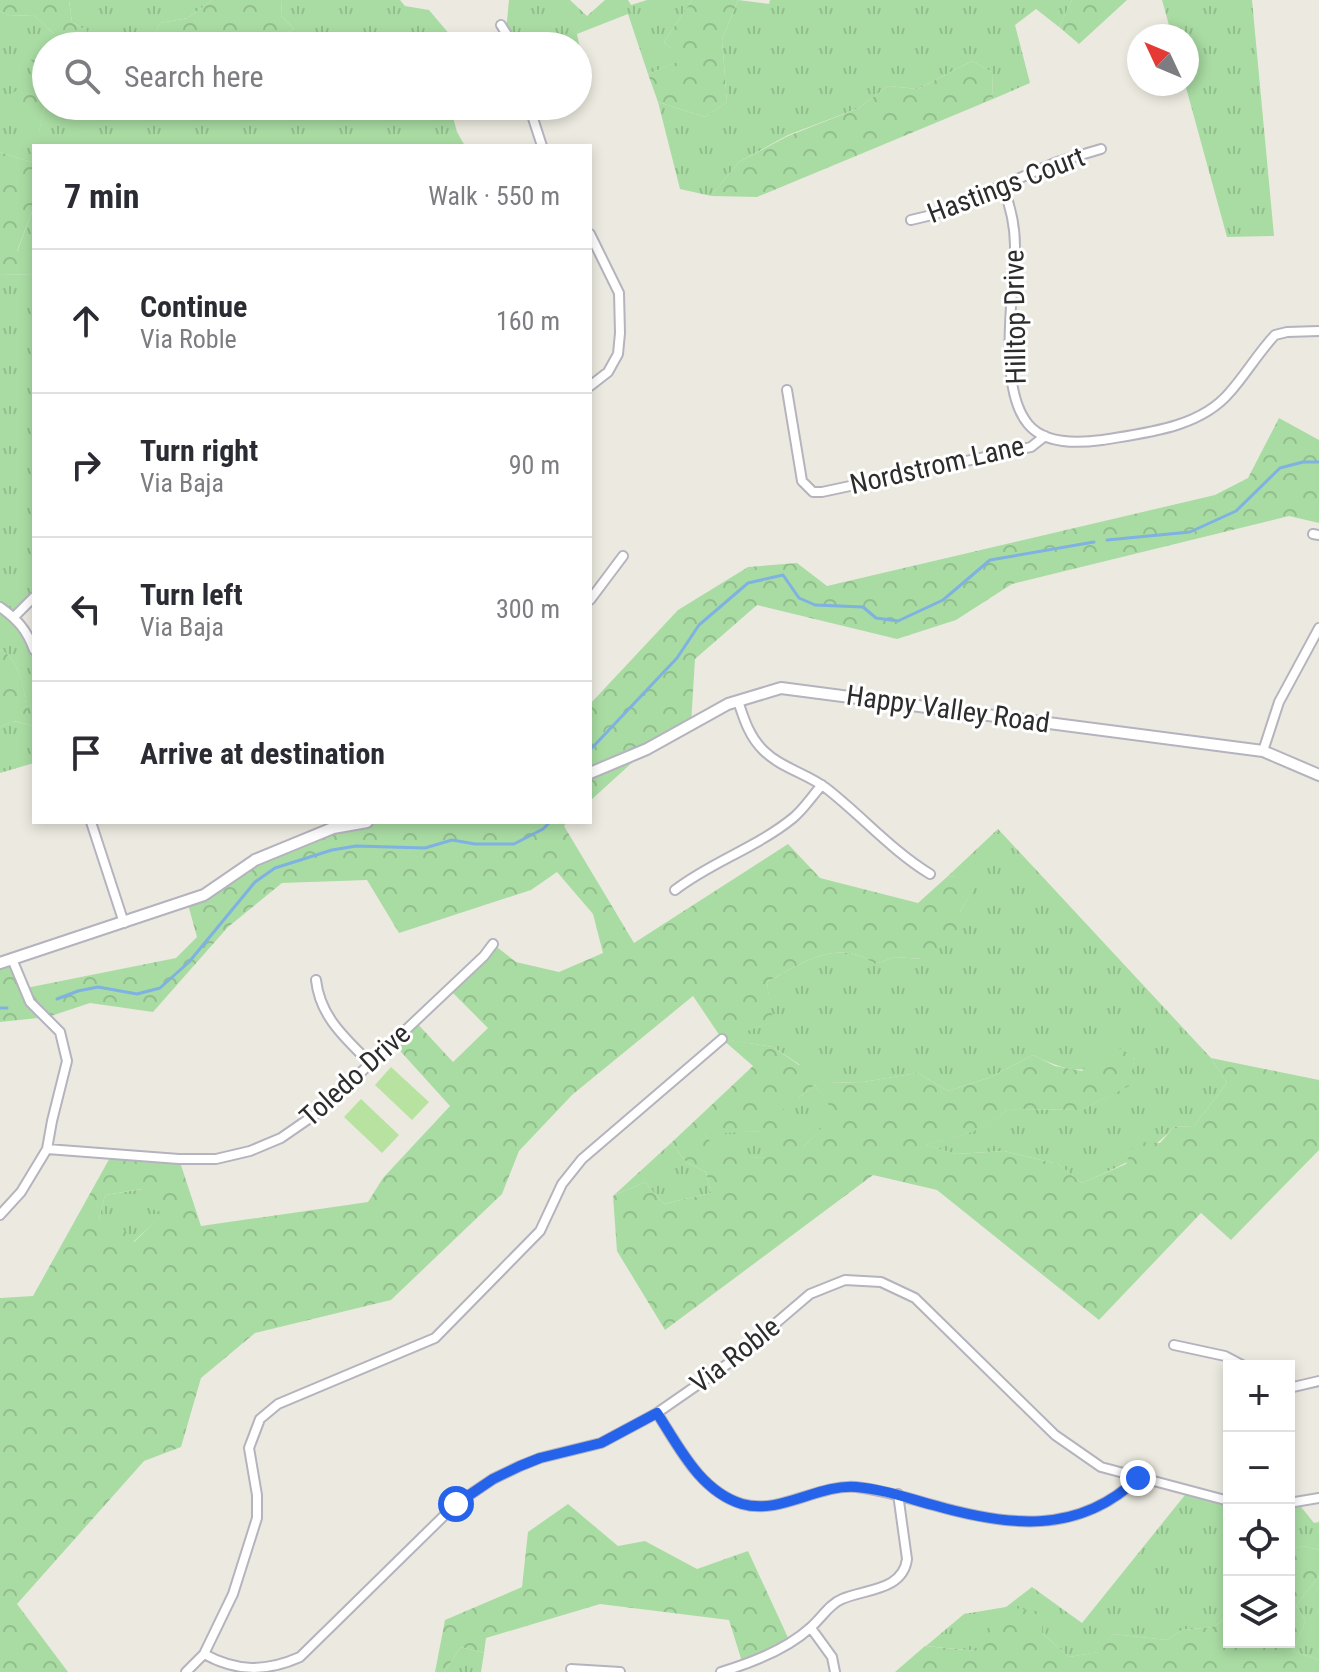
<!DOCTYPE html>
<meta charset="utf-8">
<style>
body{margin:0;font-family:"Roboto Condensed",sans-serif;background:#f7f7f7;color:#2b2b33}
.controls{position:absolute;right:24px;bottom:24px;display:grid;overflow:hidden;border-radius:0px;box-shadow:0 4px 12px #0003}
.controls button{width:72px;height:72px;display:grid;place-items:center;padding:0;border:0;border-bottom:2px solid #e1e1e2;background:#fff;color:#2b2b33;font:40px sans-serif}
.compass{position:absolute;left:1127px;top:24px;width:72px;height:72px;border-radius:50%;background:#fff;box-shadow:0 4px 12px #0003;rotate:314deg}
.stop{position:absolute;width:24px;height:24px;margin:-18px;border:6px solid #2563eb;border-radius:50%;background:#fff}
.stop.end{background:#2563eb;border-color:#fff;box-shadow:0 2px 8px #0008}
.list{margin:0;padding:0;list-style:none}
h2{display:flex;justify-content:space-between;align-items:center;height:104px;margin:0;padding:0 32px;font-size:34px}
h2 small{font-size:26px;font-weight:400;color:#7c7c81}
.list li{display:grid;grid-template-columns:52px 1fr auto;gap:24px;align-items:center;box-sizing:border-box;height:144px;padding:0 32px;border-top:2px solid #e1e1e2}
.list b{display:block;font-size:30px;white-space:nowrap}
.list p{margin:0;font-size:26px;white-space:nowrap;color:#7c7c81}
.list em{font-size:26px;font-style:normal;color:#7c7c81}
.icon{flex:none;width:44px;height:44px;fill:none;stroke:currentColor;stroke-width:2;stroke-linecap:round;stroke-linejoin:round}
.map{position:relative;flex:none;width:1319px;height:1672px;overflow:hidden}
.search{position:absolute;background:#fff;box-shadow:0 4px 12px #0003;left:32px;top:32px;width:560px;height:88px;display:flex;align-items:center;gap:20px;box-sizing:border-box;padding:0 28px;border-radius:44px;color:#7c7c81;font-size:30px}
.panel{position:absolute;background:#fff;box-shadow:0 4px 12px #0003;left:32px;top:144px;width:560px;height:680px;border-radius:0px}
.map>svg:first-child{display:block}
.grass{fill:url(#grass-tufts)}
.forest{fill:url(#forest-crowns);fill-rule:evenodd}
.pitch{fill:#b7e2a0}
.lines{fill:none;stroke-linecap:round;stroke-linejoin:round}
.stream{stroke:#7fb1e2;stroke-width:3}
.minor-casing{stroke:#b4b3be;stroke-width:12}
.tertiary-casing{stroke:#b4b3be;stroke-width:14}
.minor{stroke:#fff;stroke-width:8}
.tertiary{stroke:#fff;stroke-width:10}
.route{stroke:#2563eb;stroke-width:10}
.labels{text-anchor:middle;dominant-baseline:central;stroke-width:6;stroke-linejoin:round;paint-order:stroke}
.street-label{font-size:28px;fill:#2c2c2c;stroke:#fff}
</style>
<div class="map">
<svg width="1319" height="1672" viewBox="0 0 1319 1672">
<defs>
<pattern id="grass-tufts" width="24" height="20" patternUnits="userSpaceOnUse" patternTransform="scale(2)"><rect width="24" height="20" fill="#a9dca3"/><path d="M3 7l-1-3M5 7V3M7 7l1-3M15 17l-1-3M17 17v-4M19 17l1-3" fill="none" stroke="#92bd8c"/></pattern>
<pattern id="forest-crowns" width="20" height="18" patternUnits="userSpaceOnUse" patternTransform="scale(2)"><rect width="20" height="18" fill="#a9dca3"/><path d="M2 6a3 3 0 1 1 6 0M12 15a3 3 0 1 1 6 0" fill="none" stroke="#92bd8c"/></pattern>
</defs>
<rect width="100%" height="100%" fill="#eceae0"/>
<path class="grass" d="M69,0H212L188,18L160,23L149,46H89L87,31L72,22Z
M282,0H400L405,6L429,10L451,36L441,46H262L294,29L281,16Z
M509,0H570L587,16L605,0H628L631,5L647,0H692L664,42L683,60L648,74L628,14L577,34L582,58L578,59V46H514L506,31Z
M738,0L769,4L770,0H1072L1059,27L1036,9L1015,25L1030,83L993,99L992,72L972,61L918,89L888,86L859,108L788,135L739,162L711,196L680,189L658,102L705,117L727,102L722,40Z
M1162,0H1252L1274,236L1227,237L1185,84L1187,36H1172Z
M0,11L9,16L34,15L54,34V46H46V53H31L39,131L46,101V106H450L457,132L465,146H34V163L0,152Z
M34,206V255L17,252Z
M34,274V597L15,617L34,650V713L28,715C23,691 23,663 0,649V275Z
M13,721L34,726V763L0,773V727Z
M998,829L1211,1058L1227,1083L1194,1126L1174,1127C1149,1155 1116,1168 1082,1183L1058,1164L1004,1151L956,1154L925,1145C954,1137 986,1132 1007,1109L1082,1110L1128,1086L1135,1057C1088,1070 1079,1078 1033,1055L991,1077L948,1091L918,1073L863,1082L827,1083L773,1047L722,1039L772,1022L767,982C802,963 838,937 875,964L895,957L922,959L960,912L978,880L948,876Z
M815,1085L836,1114L802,1148L771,1098H798Z
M765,1131L766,1158L722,1156L703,1133Z
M671,1143L687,1163L706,1172L711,1193L664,1204L645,1182L613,1196Z
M143,1189L165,1213L133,1242L99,1219L105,1195Z
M1189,1490L1229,1501V1561L1223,1563L1229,1597V1616L1213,1627L1182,1630L1167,1640L1113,1634L1099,1652L1069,1657L1042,1633L977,1651L926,1646L964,1614L1006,1607L1032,1587L1082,1623Z
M1289,1503H1298L1314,1523L1319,1522V1550L1303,1546L1289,1549Z
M1319,1576V1660L1293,1651L1306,1620L1296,1606Z
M461,1647L484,1653L481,1672H444Z"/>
<path class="forest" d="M0,0H69L72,22L87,31L89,46H54V34L34,15L9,16L0,11Z
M212,0H282L281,16L294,29L262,46H149L160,23L188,18Z
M692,0H738L722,40L727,102L705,117L658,102L648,74L682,60L664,42Z
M1072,0H1127L1079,44L1059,27Z
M31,53H46V101L39,132L4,99L32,80Z
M972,61L992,72L993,99L757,197L711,196L739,162L788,136L859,108L888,86L918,89Z
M0,152L34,163V206L17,251L34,255V274L0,275Z
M1279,418L1319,440V523L1289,516L1012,584L956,620L897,639L757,605L695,659L691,725L647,749L590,801V704L678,610L748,567L797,563L827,586L1215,495L1248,478Z
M0,649C23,663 23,690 28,714L34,713V726L14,721L0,727Z
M367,822H567L564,826L634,943L788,844L820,878L918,903L948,876L979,879L960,912V936L922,959L895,957L875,964C838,937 802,963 767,982L773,1022L724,1039L773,1047L799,1065L811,1057L828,1083L863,1082L918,1073L948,1091L991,1077L1033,1055L1055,1066L1082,1071L1110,1043L1135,1057L1129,1086L1082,1110L1007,1109C987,1132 955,1137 926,1145L956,1154L1004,1151L1058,1164L1082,1183L1126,1164L1134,1142L1160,1143L1174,1127L1194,1126L1227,1083L1211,1058L1319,1080V1150L1231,1240L1201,1213L1099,1320L937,1190L873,1175L665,1330L617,1251L613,1196L645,1182L664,1204L711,1193L706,1172L687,1163L671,1143L753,1066L722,1039L693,996L572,1095L519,1151L502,1194L391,1300L255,1333L201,1378L181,1447L144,1461L17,1604L68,1672H0V1298L33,1296L112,1154L179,1159L201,1226L368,1202L383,1178L450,1106L393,1043L415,1021L453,1062L488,1028L449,989L493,944L516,962L559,972L603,953L593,914L557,872L531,890L399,933L367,880L282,883L228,927L153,1012L90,1003L48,1017L0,1022V963L12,959L26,988L176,958L197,937L187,901L255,860L301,841ZM815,1085L835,1114L803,1147L800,1125L772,1098H798ZM765,1131V1158L722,1155L704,1134ZM142,1189L136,1204L164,1213L134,1242L122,1228L99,1219L105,1195Z
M568,1504L618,1546L645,1541L697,1569L748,1551L790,1642L743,1665L729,1620L600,1604L486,1638L484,1653L461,1647L444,1672H435L445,1620L522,1587L528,1532Z
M1303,1546L1319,1550V1576L1296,1606L1306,1620L1293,1651L1319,1660V1672H895L925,1646L977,1651L1006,1607L1043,1612L1042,1633L1069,1657L1098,1652L1113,1634L1167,1640L1182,1630L1213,1627L1229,1616V1642H1289V1549Z"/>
<path class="pitch" d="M391,1067L429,1102L412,1120L375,1085Z
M361,1099L399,1135L382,1153L344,1117Z"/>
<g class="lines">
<path class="stream" d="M1107,540L1190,532L1236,511L1280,468L1303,462H1319
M590,750L677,658L699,625L748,583L783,575L799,598L815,605L863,607L876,618L898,621L943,600L990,560L1094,542
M57,999L78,991L98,987L137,994L160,988L189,962L255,882L275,868L332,850L356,846L425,848L452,840L475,844H514L543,829L550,822
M0,1008H7"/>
<g class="minor-casing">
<path id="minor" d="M501,25L514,46
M529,106L542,146
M1003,187C1010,205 1015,226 1015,246C1014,291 997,387 1028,424C1045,445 1079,443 1102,440C1145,433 1200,428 1230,392C1246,374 1258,353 1275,335L1287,332L1319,331
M911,220L936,214L1057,162L1101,149
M590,234L619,293L620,333L618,354L608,372L590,386
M787,390L802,481L813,492H822L1031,447L1045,436
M1313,534L1319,535
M590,600L623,556
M0,607C17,619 27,630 34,650
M14,617L34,597
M738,701C744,719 749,736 763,750C781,768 806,773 826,788C862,816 891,850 930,874
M1263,751L1279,702L1319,628
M91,822L124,923
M675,890C711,862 756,848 793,818C804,809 812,796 822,785
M316,980C320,1017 346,1039 371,1064
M47,1149L179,1159H216L250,1151L281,1138L320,1111L484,956L493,944
M0,1215L21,1192L47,1149L52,1121L67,1061L60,1032L30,1002L12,959
M1174,1345L1225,1356L1244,1366
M1289,1388L1319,1381
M657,1413C679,1447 700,1491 742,1504C780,1515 818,1484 856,1487C883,1490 907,1498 933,1505C1006,1526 1078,1536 1138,1478
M1289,1503L1319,1498
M811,1628L832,1657L835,1672
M204,1654C237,1672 266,1672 300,1657L456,1504L493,1479L520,1466L540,1458L601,1443L657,1413L729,1363L810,1294L845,1280L881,1282L915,1298L1055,1435L1101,1467L1229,1501
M571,1669L620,1672
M186,1672L204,1654L233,1594L257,1518V1495L249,1448L260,1419L278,1404L435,1338L540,1231L562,1184L582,1159L722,1039
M721,1672C751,1663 787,1649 810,1628C821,1619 829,1604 842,1599C864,1589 903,1591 907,1559L898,1494"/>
</g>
<g class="tertiary-casing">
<path id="tertiary" d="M590,773L647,749L728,704L781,688L1263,751L1319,775
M0,963L204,895L255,860L333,828L367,822"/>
</g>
<use href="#minor" class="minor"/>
<use href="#tertiary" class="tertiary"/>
</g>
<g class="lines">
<path class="route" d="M456,1504L493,1479L520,1466L540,1458L601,1443L657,1413C679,1447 700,1491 742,1504C780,1515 818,1484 856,1487C883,1489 907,1498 933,1505C1006,1526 1078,1536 1138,1478"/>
</g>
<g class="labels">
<g class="street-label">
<text transform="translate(1006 185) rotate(-21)">Hastings Court</text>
<text transform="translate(1015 317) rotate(-91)">Hilltop Drive</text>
<text transform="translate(937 465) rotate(-13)">Nordstrom Lane</text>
<text transform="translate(948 709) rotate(8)">Happy Valley Road</text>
<text transform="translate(355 1075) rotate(-42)">Toledo Drive</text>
<text transform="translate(735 1355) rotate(-38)">Via Roble</text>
</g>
</g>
</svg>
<div class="controls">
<button>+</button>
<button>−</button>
<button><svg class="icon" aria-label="locate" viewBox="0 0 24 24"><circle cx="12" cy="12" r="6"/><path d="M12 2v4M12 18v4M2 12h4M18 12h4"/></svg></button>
<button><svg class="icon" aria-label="layers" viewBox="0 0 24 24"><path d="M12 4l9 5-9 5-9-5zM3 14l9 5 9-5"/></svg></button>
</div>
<svg class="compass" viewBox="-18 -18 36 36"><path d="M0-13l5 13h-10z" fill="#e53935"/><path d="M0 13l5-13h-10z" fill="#7c7c81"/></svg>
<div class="stop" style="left:456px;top:1504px"></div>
<div class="stop end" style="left:1138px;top:1478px"></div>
<div class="search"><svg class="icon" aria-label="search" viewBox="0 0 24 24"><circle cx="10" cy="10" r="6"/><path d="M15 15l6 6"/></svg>Search here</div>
<section class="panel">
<h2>7 min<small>Walk · 550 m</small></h2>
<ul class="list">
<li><svg class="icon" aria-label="ahead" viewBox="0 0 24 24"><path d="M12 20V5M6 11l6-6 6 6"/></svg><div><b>Continue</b><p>Via Roble</p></div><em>160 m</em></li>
<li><svg class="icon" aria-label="right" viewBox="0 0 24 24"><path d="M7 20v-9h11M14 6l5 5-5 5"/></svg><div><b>Turn right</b><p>Via Baja</p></div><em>90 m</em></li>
<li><svg class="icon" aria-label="left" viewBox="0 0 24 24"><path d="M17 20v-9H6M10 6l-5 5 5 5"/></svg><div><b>Turn left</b><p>Via Baja</p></div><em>300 m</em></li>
<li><svg class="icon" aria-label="arrive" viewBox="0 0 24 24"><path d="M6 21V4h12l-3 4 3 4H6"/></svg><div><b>Arrive at destination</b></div></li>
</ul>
</section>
</div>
